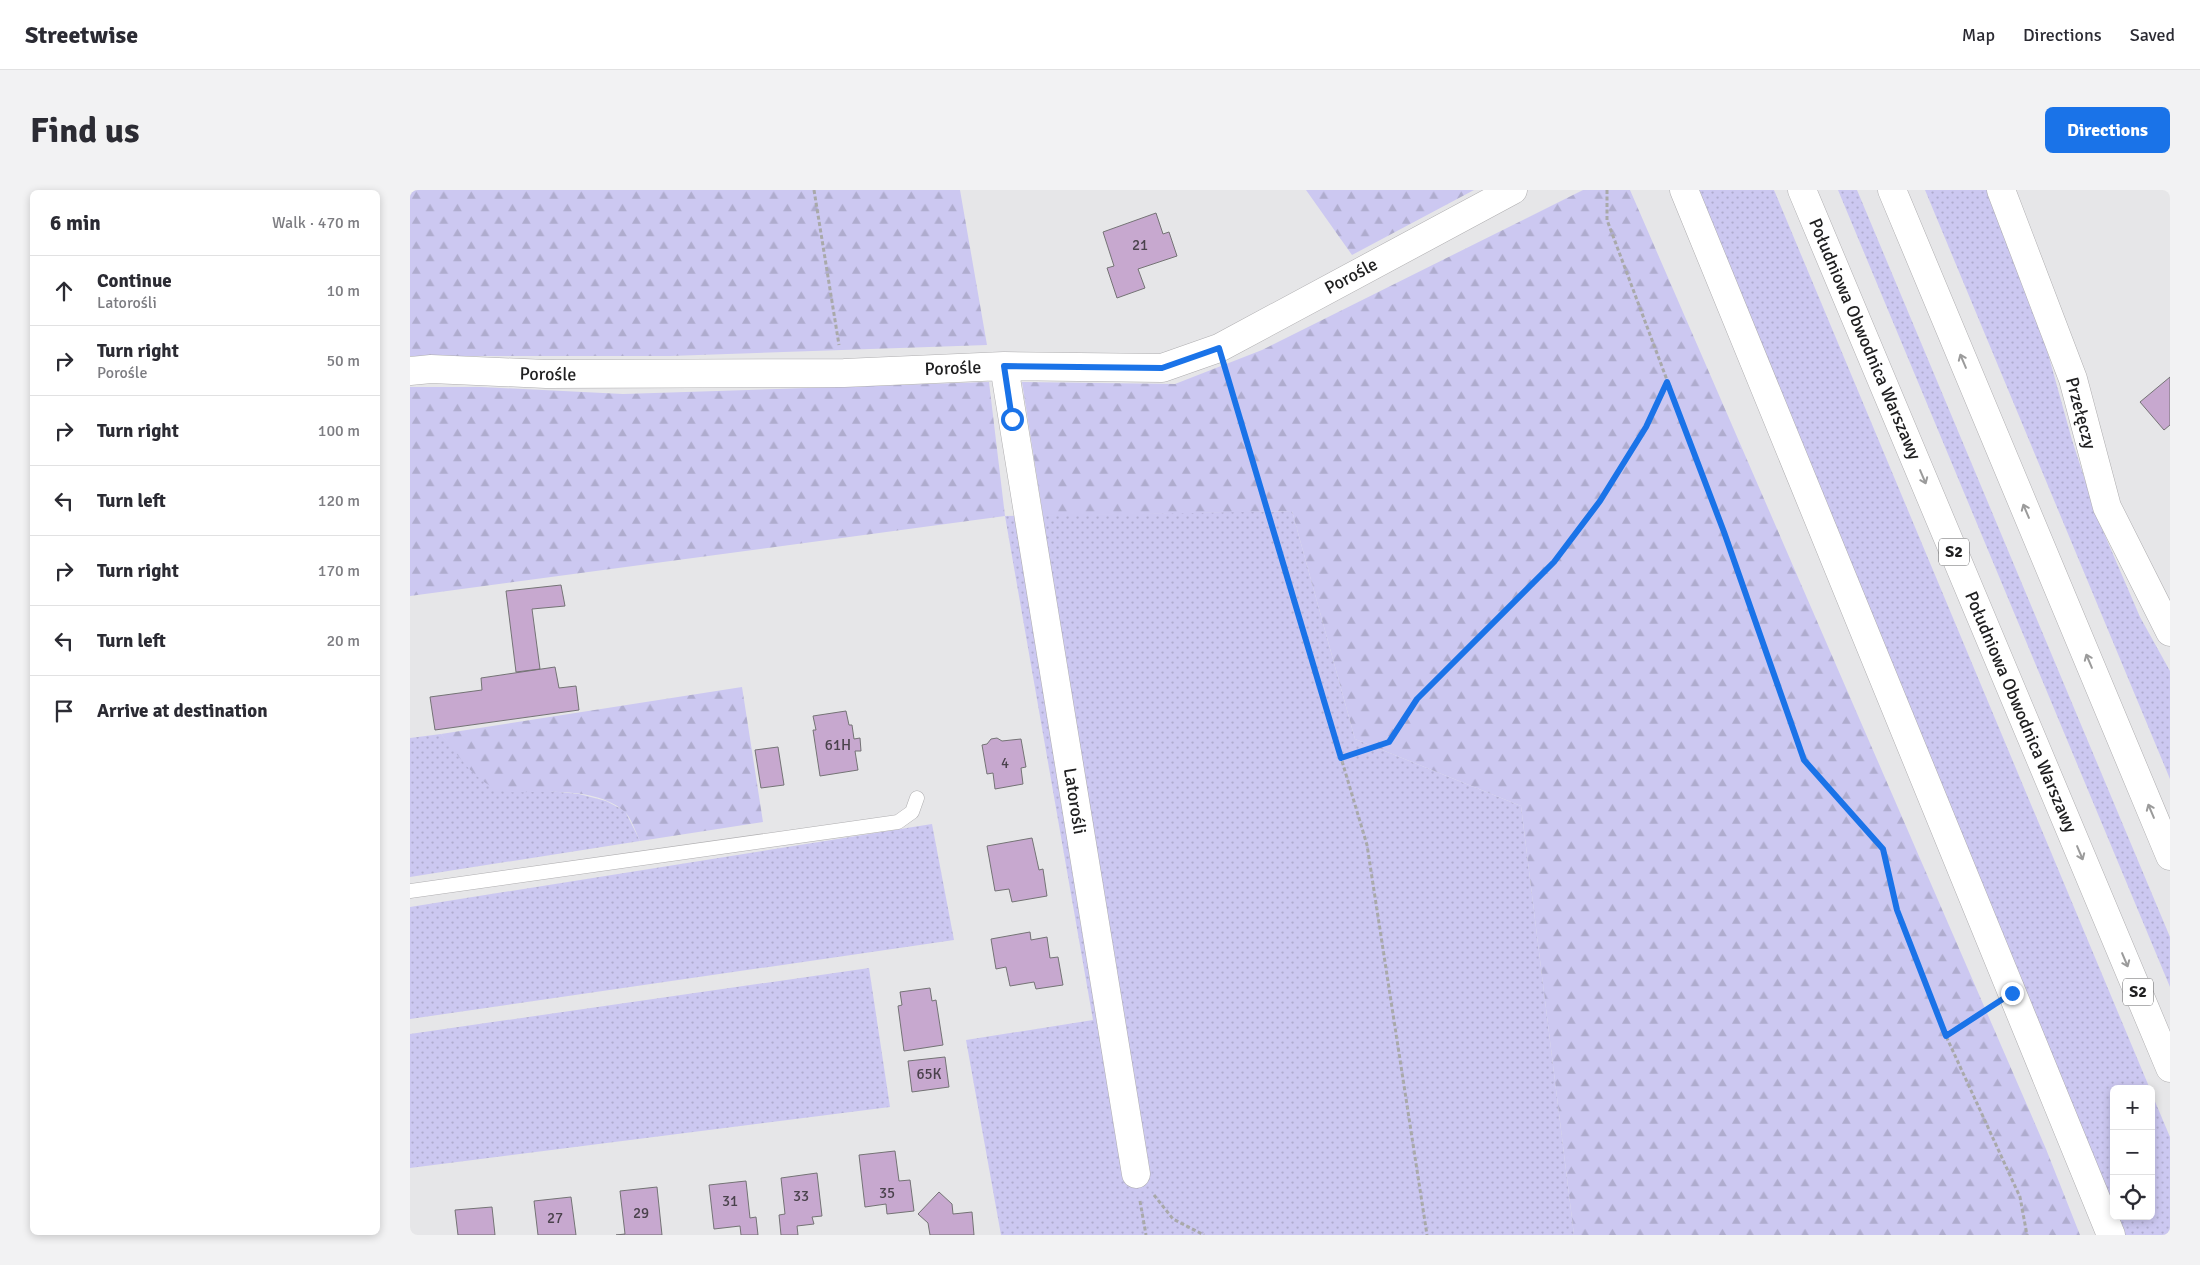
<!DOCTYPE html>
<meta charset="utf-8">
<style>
body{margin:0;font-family:Signika,sans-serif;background:#f2f2f3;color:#2b2b33}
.controls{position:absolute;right:15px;bottom:15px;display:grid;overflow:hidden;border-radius:8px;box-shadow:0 2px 8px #0003}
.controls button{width:45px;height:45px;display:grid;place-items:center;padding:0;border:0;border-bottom:1px solid #e1e1e2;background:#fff;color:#2b2b33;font:25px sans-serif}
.stop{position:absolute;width:15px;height:15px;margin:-11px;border:4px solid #1a73e8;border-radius:50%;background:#fff}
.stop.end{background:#1a73e8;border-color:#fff;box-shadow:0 1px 5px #0008}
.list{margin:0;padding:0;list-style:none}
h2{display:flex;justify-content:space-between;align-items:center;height:65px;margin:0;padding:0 20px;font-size:21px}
h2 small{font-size:16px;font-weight:400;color:#7c7c81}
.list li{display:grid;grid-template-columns:32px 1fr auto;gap:15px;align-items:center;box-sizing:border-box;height:70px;padding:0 20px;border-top:1px solid #e1e1e2}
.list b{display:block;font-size:19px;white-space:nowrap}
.list p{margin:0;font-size:16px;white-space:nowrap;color:#7c7c81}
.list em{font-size:16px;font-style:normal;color:#7c7c81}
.icon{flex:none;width:28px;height:28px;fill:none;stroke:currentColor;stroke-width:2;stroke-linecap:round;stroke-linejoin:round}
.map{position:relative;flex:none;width:1760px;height:1045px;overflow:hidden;border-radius:8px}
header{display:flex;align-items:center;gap:30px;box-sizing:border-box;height:70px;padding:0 25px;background:#fff;border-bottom:1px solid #e1e1e2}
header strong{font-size:24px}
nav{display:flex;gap:28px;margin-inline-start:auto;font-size:18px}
.intro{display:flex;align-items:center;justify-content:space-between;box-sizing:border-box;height:120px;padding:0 30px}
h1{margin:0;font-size:35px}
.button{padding:12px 22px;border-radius:8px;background:#1a73e8;color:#fff;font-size:18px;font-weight:700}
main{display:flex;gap:30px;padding:0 30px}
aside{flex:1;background:#fff;border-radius:8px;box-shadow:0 2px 8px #0003}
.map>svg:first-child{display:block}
.grass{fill:url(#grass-dots)}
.forest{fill:url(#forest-firs)}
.building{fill:#c7a8cf;stroke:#747375}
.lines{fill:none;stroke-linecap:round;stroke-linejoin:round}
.service-casing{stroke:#afaeb0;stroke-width:15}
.minor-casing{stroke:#afaeb0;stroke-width:29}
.motorway-casing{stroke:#afaeb0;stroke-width:29}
.path{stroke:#a9a9aa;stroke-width:3;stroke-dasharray:4 2.5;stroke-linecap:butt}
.service{stroke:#fff;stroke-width:14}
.minor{stroke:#fff;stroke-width:28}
.motorway{stroke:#fff;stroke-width:28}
.oneway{stroke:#9b9b9b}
.route{stroke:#1a73e8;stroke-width:6}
.labels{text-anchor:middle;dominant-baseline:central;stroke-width:4.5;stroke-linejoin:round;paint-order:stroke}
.number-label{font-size:15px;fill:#4a424c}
.shield{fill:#fff;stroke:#636364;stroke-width:1}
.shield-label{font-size:16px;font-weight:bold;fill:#202021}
.street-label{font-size:18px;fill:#202021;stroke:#fff}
</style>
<header>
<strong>Streetwise</strong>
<nav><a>Map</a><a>Directions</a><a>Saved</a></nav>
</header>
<div class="intro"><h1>Find us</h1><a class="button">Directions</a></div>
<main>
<aside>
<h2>6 min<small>Walk · 470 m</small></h2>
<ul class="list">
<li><svg class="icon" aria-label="ahead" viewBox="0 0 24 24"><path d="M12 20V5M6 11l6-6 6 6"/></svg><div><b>Continue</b><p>Latorośli</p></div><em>10 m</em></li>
<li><svg class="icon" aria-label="right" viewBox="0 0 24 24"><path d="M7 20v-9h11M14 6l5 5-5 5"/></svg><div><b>Turn right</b><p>Porośle</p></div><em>50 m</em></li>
<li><svg class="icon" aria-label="right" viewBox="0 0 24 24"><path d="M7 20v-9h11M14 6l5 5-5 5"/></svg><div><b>Turn right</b></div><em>100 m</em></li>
<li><svg class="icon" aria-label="left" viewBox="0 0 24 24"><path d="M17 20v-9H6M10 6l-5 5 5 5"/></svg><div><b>Turn left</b></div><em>120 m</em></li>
<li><svg class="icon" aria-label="right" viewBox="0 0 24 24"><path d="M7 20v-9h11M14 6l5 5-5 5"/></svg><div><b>Turn right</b></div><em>170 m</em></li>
<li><svg class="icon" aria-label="left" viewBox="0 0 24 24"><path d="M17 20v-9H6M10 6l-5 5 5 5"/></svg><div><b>Turn left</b></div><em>20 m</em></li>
<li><svg class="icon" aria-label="arrive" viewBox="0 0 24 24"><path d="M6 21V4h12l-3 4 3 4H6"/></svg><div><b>Arrive at destination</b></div></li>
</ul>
</aside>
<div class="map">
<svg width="1760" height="1045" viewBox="0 0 1760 1045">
<defs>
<pattern id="grass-dots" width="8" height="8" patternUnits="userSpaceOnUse" patternTransform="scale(1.25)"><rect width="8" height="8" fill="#ccc8f1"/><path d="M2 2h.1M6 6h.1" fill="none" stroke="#afacce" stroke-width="1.8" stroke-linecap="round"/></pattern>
<pattern id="forest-firs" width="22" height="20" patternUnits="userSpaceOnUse" patternTransform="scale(1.25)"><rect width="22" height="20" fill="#ccc8f1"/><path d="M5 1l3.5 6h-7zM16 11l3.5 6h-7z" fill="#afacce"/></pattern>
</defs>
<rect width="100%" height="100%" fill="#e6e6e8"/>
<path class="grass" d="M1285,0H1364L1740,899H1704V1021Z
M1428,0H1447L1760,747V797Z
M1515,0H1581L1637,160L1662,250L1687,327L1730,427L1760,481V589Z
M882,321L945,549L1111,616L1164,1045H591L556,850L683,830L595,326Z
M31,544L61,580L138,601L169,604L196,611L215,621L230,651L0,687V548Z
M522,634L544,750L0,829V717Z
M459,778L480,917L0,978V844Z
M1741,902L1760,947V1045H1714L1706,1026H1741Z"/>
<path class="forest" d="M0,0H550L577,155L260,166H0Z
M896,0H1064L942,65Z
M1173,0H1220L1636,959L1670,1045H1164L1111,616L945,549L882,321L633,326L612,192L765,194L852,160Z
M579,192L595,326L0,406V197H71L213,204Z
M332,497L353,632L230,651C226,643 221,627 214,621C191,601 150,601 122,602C110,602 95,604 84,598C61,586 46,563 31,544Z"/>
<path class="building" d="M746,23L753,44L759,42L767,66L728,79L735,98L707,108L697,78L704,76L693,42Z
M1760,187V235L1754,240L1730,212Z
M151,395L155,416L122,419L130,479L106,482L96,401Z
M145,477L149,498L166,496L169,520L25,540L20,507L72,500L71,488Z
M436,521L439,535H442L444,549L450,548L451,561H445L448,580L410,586L403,540H406L403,526Z
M587,548L592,551L611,549L616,577L611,578L613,594L585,599L583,583L577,584L572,555L577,554L581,549Z
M368,557L374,595L351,598L345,560Z
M622,648L629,680L633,679L637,706L602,712L599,699L585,701L577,656Z
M620,742L621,750L637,747L640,768L648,767L653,795L626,799L624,792L600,796L596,777L586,779L581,749Z
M520,798L522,811L526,810L533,855L494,861L488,816L492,815L490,802Z
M535,867L539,897L502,902L498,871Z
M485,961L489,991L500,990L504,1021L477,1024L476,1014L455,1017L449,965Z
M407,983L412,1026L402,1027L404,1034L387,1036L388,1045H371L369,1025L375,1024L371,988Z
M336,991L340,1028L346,1027L348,1045H331L330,1036L304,1039L299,995Z
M247,997L252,1045H206L215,1044L210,1001Z
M529,1002L542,1014L543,1024L562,1022L564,1045H520L518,1033L508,1024Z
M161,1007L166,1045H128L124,1011Z
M82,1017L85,1045H48L45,1020Z"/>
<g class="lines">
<g class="service-casing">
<path id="service" d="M0,701L488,632L502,622L507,608"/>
</g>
<g class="minor-casing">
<path id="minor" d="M1274,0L1701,1045
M1591,0L1663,189L1697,317L1760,442
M594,176L726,984
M0,181L21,179L136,184L434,183L594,176L752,178L809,158L1103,0"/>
</g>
<g class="motorway-casing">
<path id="motorway" d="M1392,0L1760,878
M1482,0L1760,666"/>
</g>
<path class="path" d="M404,0L429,155
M1197,0V30L1314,342L1394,570L1473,659L1487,720L1536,846
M817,185L957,655L1017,1045
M931,568L979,551L1007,509L1144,372L1190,311L1236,237L1257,192
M1579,818L1536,846L1610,1007L1617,1045
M744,1005L763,1029L794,1045
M730,1011L736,1045"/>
<use href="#service" class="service"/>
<use href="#minor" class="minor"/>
<use href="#motorway" class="motorway"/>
</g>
<defs><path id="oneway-shaft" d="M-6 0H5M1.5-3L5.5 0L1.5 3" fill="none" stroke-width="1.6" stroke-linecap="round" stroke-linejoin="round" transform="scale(1.25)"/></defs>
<g class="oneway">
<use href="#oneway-shaft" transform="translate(1553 171) rotate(-113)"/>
<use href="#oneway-shaft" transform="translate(1513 287) rotate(67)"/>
<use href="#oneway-shaft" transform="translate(1616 321) rotate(-113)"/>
<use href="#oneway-shaft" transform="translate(1679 471) rotate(-113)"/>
<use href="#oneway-shaft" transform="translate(1741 621) rotate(-113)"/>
<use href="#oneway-shaft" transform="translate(1670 663) rotate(67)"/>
<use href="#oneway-shaft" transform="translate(1715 770) rotate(67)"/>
</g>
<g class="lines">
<path class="route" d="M602,229L594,176L752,178L809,158L931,568L979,552L1007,509L1144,372L1190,311L1236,237L1257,192L1314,342L1394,570L1473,659L1487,720L1536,846L1602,803"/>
</g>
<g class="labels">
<g class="number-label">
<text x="730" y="55">21</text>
<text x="428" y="555">61H</text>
<text x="595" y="573">4</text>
<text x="519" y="884">65K</text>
<text x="477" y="1003">35</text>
<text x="391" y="1006">33</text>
<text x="320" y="1011">31</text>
<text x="231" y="1023">29</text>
<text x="145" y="1028">27</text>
</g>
<g class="shield">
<rect x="1529" y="348.5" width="30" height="27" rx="4"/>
<rect x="1713" y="788.5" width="30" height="27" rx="4"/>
</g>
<g class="shield-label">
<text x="1544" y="362">S2</text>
<text x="1728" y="802">S2</text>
</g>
<g class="street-label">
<text transform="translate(941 86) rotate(-28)">Porośle</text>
<text transform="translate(1455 149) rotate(67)">Południowa Obwodnica Warszawy</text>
<text transform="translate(543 178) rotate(-2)">Porośle</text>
<text transform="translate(138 184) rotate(1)">Porośle</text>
<text transform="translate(1671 223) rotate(75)">Przełęczy</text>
<text transform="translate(1611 522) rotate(67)">Południowa Obwodnica Warszawy</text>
<text transform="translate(665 611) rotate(81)">Latorośli</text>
</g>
</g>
</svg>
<div class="controls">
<button>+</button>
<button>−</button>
<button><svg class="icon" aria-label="locate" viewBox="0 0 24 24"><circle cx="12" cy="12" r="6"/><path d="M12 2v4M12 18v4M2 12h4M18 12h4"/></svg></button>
</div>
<div class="stop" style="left:602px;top:229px"></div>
<div class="stop end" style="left:1602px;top:803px"></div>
</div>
</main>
